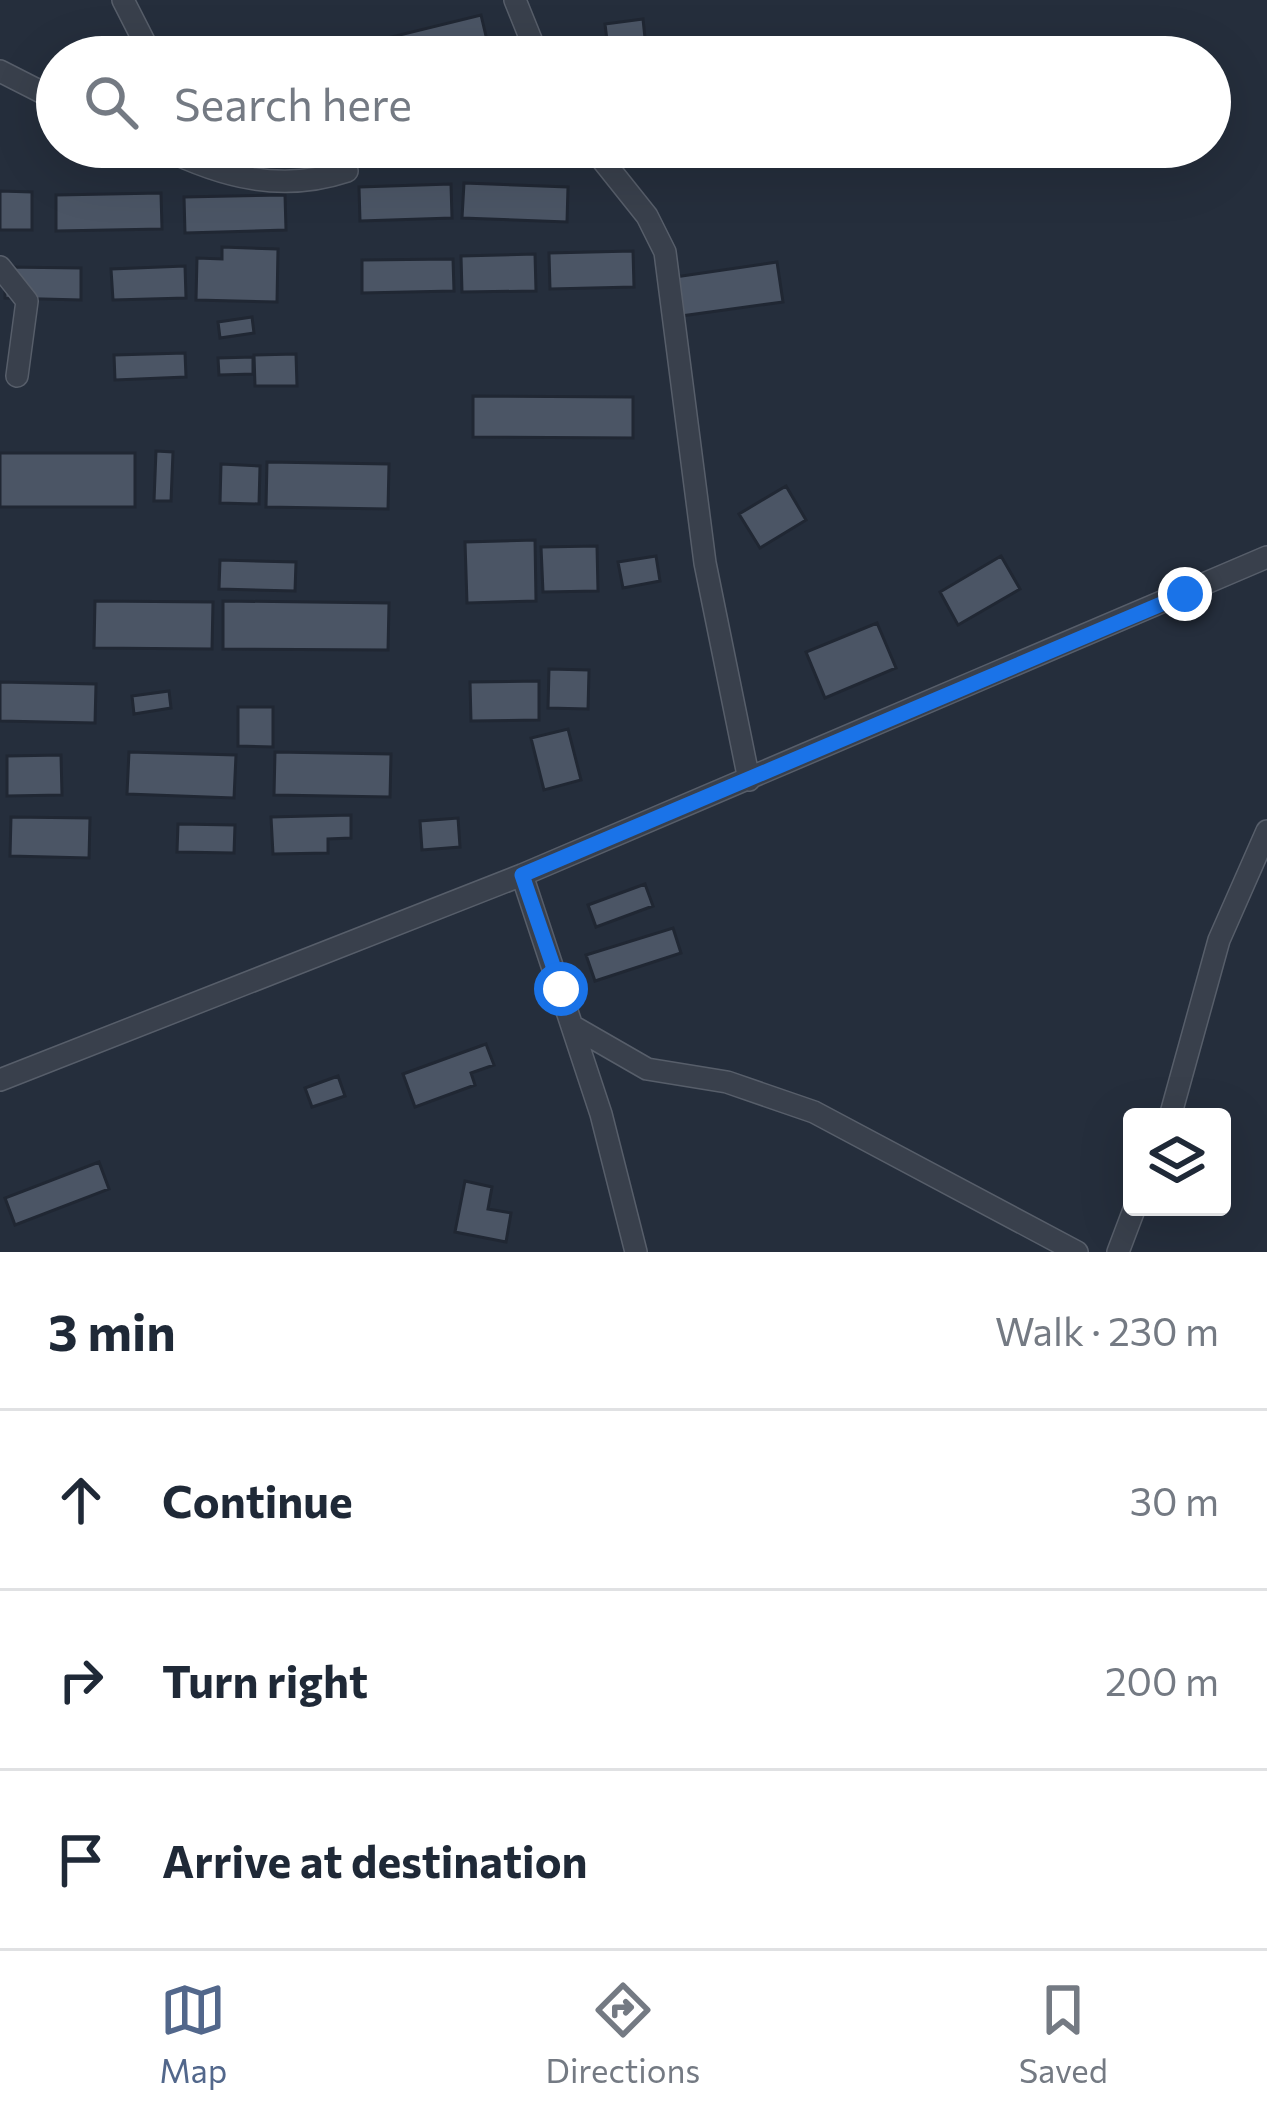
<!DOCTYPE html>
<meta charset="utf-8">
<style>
body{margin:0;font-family:Commissioner,sans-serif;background:#f6f6f7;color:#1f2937}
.controls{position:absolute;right:36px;bottom:36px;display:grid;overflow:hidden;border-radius:12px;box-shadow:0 12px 48px #0002}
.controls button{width:108px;height:108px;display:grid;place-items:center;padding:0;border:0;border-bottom:3px solid #e0e1e3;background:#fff;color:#1f2937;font:60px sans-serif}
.stop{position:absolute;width:36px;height:36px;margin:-27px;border:9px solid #1a73e8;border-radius:50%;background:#fff}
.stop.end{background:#1a73e8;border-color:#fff;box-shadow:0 3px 12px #0008}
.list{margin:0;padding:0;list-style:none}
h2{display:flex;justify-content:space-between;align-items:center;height:156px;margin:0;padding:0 48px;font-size:51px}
h2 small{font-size:39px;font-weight:400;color:#747a83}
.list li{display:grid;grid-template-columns:78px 1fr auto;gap:36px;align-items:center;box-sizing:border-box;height:180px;padding:0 48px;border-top:3px solid #e0e1e3}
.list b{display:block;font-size:45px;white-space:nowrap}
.list em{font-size:39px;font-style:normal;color:#747a83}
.icon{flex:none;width:66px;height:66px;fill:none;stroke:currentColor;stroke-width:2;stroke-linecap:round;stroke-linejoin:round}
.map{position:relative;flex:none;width:1267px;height:1252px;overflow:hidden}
.search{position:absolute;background:#fff;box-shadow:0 12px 48px #0002;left:36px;right:36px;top:36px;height:132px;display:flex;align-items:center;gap:30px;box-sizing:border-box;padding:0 42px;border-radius:66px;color:#747a83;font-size:45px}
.sheet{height:696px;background:#fff}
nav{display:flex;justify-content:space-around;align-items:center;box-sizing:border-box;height:168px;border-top:3px solid #e0e1e3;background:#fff;font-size:33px;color:#747a83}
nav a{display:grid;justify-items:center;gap:6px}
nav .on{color:#52678b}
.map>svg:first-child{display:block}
.building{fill:#4b5565;stroke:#202733;stroke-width:3}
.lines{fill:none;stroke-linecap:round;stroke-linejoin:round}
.minor-casing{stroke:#575e6a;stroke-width:24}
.minor{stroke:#39404c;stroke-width:21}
.route{stroke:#1a73e8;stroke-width:15}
</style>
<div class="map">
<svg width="1267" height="1252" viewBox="0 0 1267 1252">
<rect width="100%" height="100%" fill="#252e3c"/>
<path class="building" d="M481,15L490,53L375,57L371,42Z
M643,19L647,57H609L605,24Z
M464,183L568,187L567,222L462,218Z
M451,184L452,218L360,221L359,187Z
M0,191L32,192V230H0Z
M161,193L162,229L56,231V195Z
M285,195L286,230L185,233L184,197Z
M222,247L278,249L277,302L196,300L197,258L222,259Z
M633,251L634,287L550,289L549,253Z
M535,254L536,291L462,292L461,256Z
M453,259L454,291L362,293V260Z
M777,262L783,302L681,316L675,277Z
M185,266L186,298L113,300L111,269Z
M5,267L81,268V300L5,298Z
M252,317L254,333L220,338L218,322Z
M185,353L186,377L115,380L114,355Z
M296,354L297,386H255L254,355Z
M253,357V374L219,375L218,358Z
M473,396L633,397V438L473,437Z
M156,451L173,452L171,501H154Z
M0,453H135V507H0Z
M267,462L389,464L388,509L266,507Z
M221,464L260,466L259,504L220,503Z
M786,486L806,520L760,548L739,514Z
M535,540L536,601L467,603L465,542Z
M597,546L598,591L543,592L541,547Z
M656,556L660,581L623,588L618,562Z
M1001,556L1020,589L958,625L940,592Z
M220,560L296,562L295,591L219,589Z
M95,601L213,602L212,649L94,648Z
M223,601L389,603L388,650L223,649Z
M877,623L896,668L825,698L806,652Z
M549,669L589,670L588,709L548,708Z
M539,681V720L471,721L470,682Z
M0,682L96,684L95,723L0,721Z
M169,691L171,708L134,714L132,696Z
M238,707H273V747L238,746Z
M568,729L581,780L544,790L531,738Z
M129,752L236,755L234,798L127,794Z
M275,752L391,754L390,797L274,795Z
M61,755L62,795L7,796V756Z
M351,815V838L328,839V853L273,854L271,817Z
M11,817L90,818L89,858L10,856Z
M458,818L460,847L422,850L420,821Z
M178,824L235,825L234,853L177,852Z
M645,884L653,906L596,927L588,905Z
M673,928L681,953L595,981L586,955Z
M486,1044L494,1065L471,1073L475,1085L415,1107L403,1074Z
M338,1076L345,1096L312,1107L305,1088Z
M99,1162L109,1189L15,1225L5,1198Z
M465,1181L492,1187L488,1209L511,1213L506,1242L455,1232Z"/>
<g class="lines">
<g class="minor-casing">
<path id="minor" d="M123,0L152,57
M515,0L538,57
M0,71L57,100
M161,147C222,177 281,193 347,171
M592,147L647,216L665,252L705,563L749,780
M0,267L27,301L17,376
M522,875L601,1114L636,1252
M574,1027L647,1069L727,1082L814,1112L1077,1252
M0,1080L522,875L1267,557
M1170,1117L1219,940L1267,831
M1118,1252L1135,1207"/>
</g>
<use href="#minor" class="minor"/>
</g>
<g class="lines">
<path class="route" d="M561,989L522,875L1185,594"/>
</g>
</svg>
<div class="controls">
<button><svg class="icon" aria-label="layers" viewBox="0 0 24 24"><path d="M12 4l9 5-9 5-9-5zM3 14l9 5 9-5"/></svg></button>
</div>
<div class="stop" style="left:561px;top:989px"></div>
<div class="stop end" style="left:1185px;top:594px"></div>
<div class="search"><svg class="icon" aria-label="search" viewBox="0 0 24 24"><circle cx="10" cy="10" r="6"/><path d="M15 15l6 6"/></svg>Search here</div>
</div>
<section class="sheet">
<h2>3 min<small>Walk · 230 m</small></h2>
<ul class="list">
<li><svg class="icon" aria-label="ahead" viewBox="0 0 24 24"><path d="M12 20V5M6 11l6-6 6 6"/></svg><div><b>Continue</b></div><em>30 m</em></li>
<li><svg class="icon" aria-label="right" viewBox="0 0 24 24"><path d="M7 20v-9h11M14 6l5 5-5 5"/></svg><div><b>Turn right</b></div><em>200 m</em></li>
<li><svg class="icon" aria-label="arrive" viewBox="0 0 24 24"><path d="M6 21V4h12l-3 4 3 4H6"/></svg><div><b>Arrive at destination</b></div></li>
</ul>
</section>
<nav>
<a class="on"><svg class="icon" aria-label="map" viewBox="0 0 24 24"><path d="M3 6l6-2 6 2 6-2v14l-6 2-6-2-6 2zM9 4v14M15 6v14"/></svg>Map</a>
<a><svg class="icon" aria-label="directions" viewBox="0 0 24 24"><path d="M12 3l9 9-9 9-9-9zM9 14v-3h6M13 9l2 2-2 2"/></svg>Directions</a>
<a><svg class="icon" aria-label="saved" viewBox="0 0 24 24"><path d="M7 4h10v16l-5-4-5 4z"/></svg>Saved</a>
</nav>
